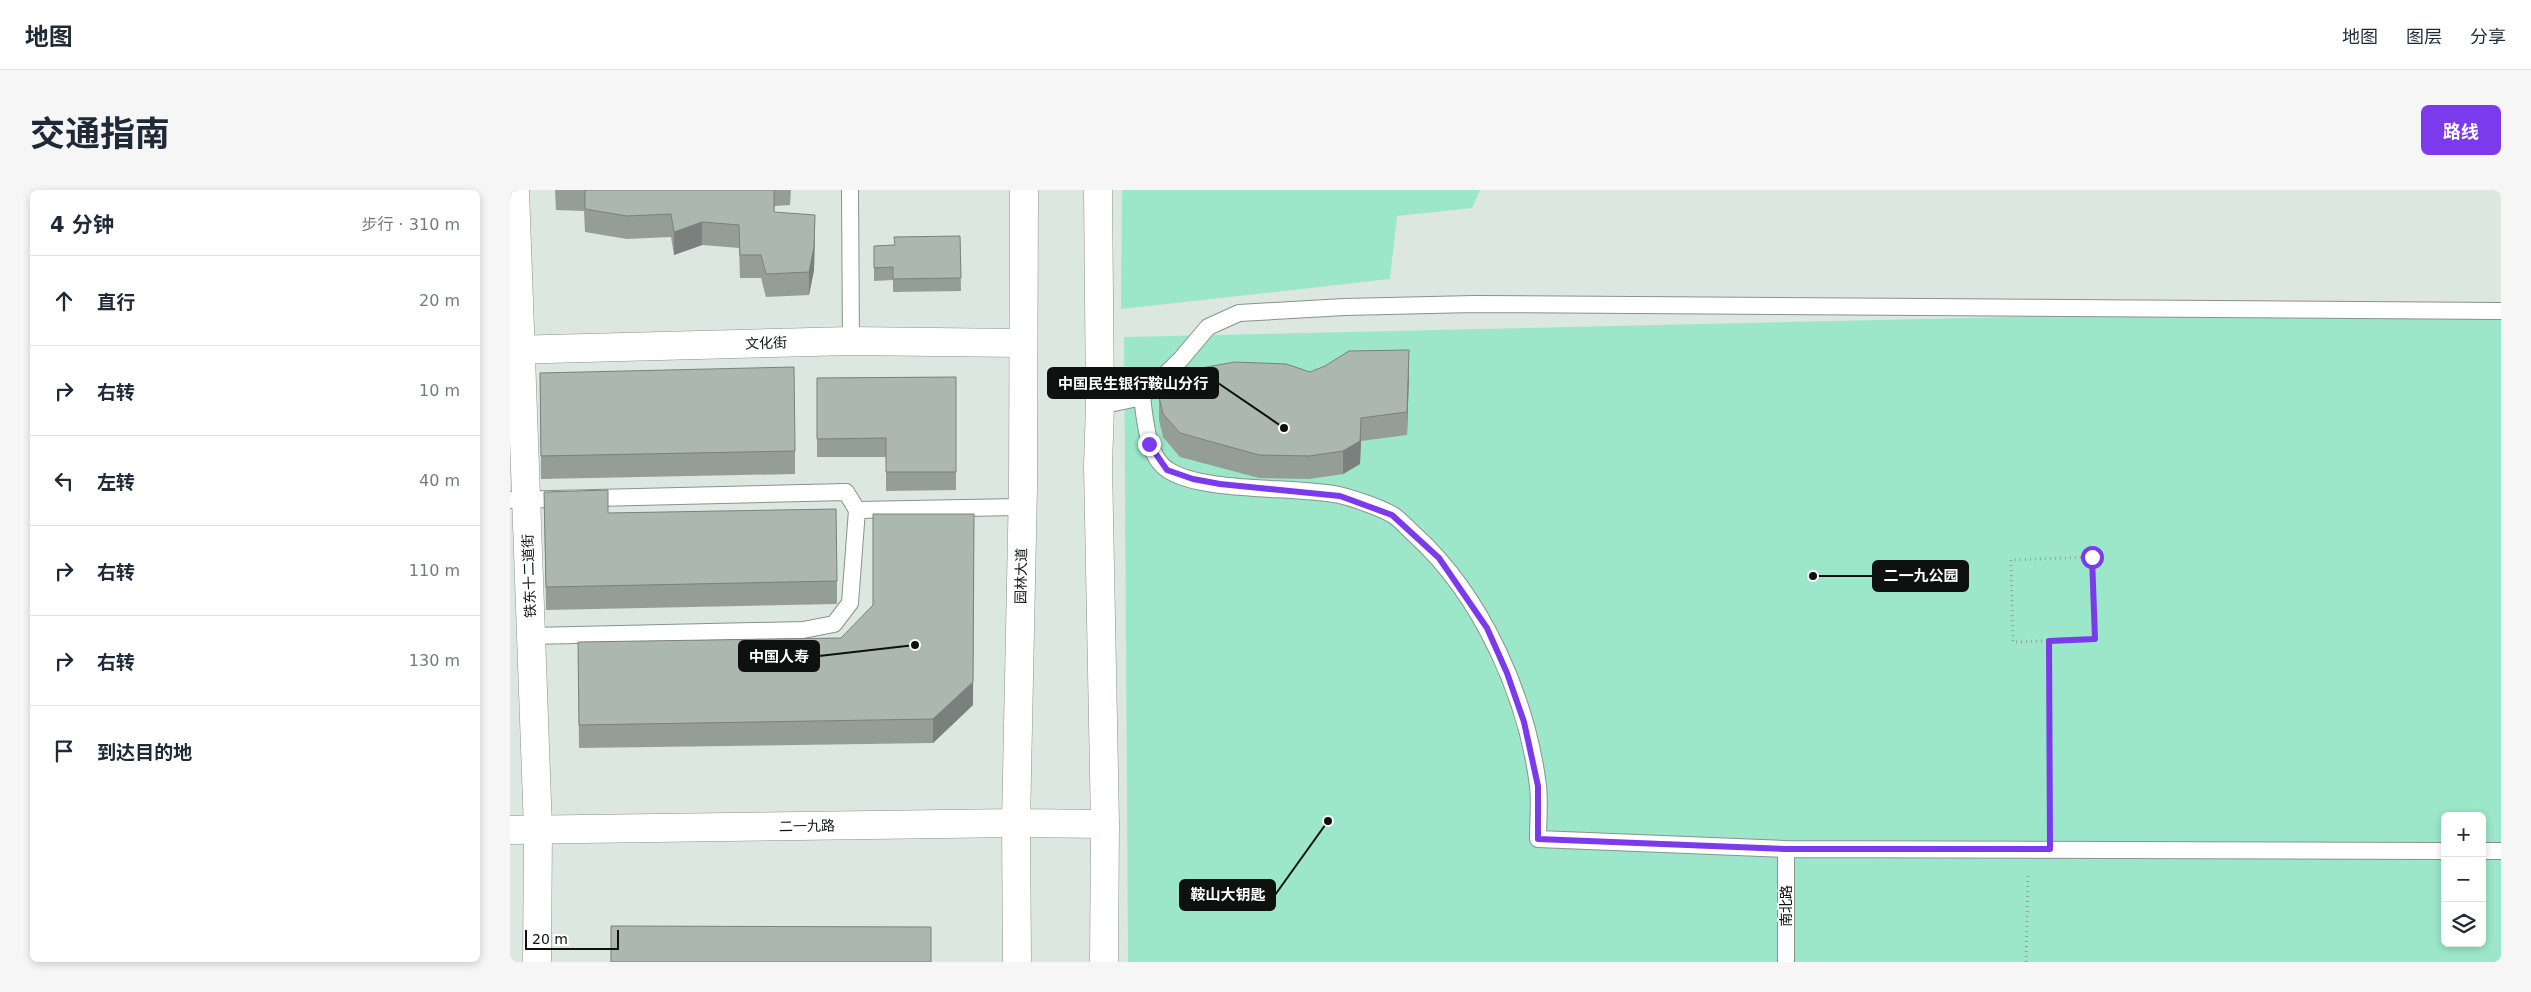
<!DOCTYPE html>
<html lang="zh">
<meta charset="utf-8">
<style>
body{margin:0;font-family:"DejaVu Sans","Noto Sans SC",sans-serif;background:#f6f6f7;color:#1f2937}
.controls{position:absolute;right:15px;bottom:15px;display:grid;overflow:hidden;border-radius:8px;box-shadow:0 2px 8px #0003}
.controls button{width:45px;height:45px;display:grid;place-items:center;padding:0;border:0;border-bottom:1px solid #e0e1e3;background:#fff;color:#1f2937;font:25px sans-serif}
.scale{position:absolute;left:15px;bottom:12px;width:94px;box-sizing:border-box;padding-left:5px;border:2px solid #0e1110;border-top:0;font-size:14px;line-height:18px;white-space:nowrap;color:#0e1110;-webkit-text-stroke:4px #fff;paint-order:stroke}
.stop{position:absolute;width:15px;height:15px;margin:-11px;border:4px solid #7c3aed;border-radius:50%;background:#fff}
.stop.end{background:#7c3aed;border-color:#fff;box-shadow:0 1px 5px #0008}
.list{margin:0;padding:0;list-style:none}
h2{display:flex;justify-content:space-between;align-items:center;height:65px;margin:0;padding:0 20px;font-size:21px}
h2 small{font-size:16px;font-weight:400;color:#747a83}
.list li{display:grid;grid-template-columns:32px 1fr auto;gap:15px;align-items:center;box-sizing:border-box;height:90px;padding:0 20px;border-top:1px solid #e0e1e3}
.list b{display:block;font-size:19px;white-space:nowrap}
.list em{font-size:16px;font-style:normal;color:#747a83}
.icon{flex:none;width:28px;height:28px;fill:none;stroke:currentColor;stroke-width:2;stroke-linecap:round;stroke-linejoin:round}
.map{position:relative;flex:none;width:1991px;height:772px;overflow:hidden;border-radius:8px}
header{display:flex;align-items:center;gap:30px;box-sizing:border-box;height:70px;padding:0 25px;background:#fff;border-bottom:1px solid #e0e1e3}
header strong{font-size:24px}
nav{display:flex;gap:28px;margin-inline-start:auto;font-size:18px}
.intro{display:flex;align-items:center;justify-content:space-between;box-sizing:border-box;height:120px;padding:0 30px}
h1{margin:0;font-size:35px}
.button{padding:12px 22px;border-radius:8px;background:#7c3aed;color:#fff;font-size:18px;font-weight:700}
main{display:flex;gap:30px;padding:0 30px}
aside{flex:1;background:#fff;border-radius:8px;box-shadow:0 2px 8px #0003}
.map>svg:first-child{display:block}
.green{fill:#9ce7c9;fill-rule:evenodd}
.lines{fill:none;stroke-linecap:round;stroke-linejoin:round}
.service-casing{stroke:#89928e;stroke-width:18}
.minor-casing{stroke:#89928e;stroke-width:29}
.primary-casing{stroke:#89928e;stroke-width:29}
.path{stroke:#979f9c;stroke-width:3;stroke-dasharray:1 4;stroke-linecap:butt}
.service{stroke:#fff;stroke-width:16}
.minor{stroke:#fff;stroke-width:28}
.primary{stroke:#fff;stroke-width:28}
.wall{fill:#959d99}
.shaded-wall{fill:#79807d}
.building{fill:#adb7b2;stroke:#79807d}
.route{stroke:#7c3aed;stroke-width:6}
.labels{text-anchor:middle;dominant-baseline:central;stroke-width:4;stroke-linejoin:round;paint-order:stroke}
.street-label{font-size:14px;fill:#0e1110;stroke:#fff}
.leader{fill:none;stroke:#0e1110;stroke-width:2}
.callout-dot{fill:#0e1110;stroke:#fff;stroke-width:2}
.callout{fill:#0e1110;stroke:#0e1110;stroke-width:2}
.callout-label{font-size:15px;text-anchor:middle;font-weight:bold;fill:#fff}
</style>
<header>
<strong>地图</strong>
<nav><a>地图</a><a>图层</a><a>分享</a></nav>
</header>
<div class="intro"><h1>交通指南</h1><a class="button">路线</a></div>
<main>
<aside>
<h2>4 分钟<small>步行 · 310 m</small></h2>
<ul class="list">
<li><svg class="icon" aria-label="ahead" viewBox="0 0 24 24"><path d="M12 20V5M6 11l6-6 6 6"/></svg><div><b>直行</b></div><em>20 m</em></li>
<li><svg class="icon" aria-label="right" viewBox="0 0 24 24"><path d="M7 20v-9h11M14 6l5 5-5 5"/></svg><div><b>右转</b></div><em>10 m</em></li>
<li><svg class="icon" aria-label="left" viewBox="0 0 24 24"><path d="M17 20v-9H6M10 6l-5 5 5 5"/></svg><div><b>左转</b></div><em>40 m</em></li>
<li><svg class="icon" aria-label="right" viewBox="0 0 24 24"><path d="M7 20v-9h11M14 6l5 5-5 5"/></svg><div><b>右转</b></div><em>110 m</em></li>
<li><svg class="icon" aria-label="right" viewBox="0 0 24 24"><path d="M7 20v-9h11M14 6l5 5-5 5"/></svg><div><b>右转</b></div><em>130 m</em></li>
<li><svg class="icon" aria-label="arrive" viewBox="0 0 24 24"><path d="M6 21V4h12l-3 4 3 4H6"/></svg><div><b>到达目的地</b></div></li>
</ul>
</aside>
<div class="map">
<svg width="1991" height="772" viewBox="0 0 1991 772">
<rect width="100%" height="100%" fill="#dce7e2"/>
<path class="green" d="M612,0H970L962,18L887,26L880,89L611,119Z
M1991,116V772H618L614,147ZM1935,626H1972V753H1935Z"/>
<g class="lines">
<g class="service-casing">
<path id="service" d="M340,0L341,151
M632,207C635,229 637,267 658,280C693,303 785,296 829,305C843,308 871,318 883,325C891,330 898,339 905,345C972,406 1017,507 1028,596C1030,613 1028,631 1028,649L1276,659L1935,661
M590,216L632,207L671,169L698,137L729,123L834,117L964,114L1991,121
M0,310L336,302L347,320L512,317
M21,446L293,440L324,434L340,413L347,320
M1276,659V772
M1972,661H1991"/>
</g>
<g class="minor-casing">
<path id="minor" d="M5,0L28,640L27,772
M0,160L341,151L513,153"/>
</g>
<g class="primary-casing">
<path id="primary" d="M588,0L590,216L588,275L595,634L594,772
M0,640L506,633L595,634
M507,772L506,633L513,297L514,0"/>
</g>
<path class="path" d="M1582,367L1585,449L1503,452L1501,370Z
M1539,451L1540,636
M1516,772L1518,682"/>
<use href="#service" class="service"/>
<use href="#minor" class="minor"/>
<use href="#primary" class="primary"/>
</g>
<path class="wall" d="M45,0H281L280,15L265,16L264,22L305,48L304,80L299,105L256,107L251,88H230L229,58L192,55L164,65L161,47L117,49L75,42L74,21L46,20Z
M450,46L451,101L383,102V90L364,91V56L385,55Z
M800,182L899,183L897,245L851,251L850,274L833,284L799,289L749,288L670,267L653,247L649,230V207Z
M30,183L285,261V284L31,289Z
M446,187V300L376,301V267H307V188Z
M34,302L98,323L327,391V414L36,420Z
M68,452L463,515L423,553L69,558Z"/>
<path class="shaded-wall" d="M305,25L304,80L299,105V82Z
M192,32V55L164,65V42Z
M899,160V183L897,245V222Z
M851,228V251L850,274L833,284V261Z
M464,324L463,515L423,553V529Z"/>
<path class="building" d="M75,0H264V22L305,25L304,57L299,82L256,84L251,65H230L229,35L192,32L164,42L161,24L117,26L75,19Z
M450,46L451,88L383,89V77L364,78V56L385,55L384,47Z
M899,160L897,222L851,228L850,251L833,261L799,266L749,265L670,243L653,224L649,207L664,192L691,178L725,172L776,174L800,182L815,176L839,161Z
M284,177L285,261L31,266L30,183Z
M446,187V282H376V248L307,249V188Z
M98,300V323L326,319L327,391L36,397L34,302Z
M363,324H464L463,492L423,529L69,535L68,452L331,448L363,415Z
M101,736L421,737V772H101Z"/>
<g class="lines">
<path class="route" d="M639,254L657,280L683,289L710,294L830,306L882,325L929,368L977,438L997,483L1014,532L1028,596V649L1276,659H1540L1539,451L1585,449L1582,367"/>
</g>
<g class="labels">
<g class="street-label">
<text transform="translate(256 153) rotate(-2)">文化街</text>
<text transform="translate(19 386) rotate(-92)">铁东十二道街</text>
<text transform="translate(511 386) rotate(-89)">园林大道</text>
<text transform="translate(297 636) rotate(-1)">二一九路</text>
<text transform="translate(1276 716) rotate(-90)">南北路</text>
</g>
</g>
<path class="leader" d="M774 238L708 193M1303 386L1363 386M405 455L309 466M818 631L765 705"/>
<g class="callout-dot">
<circle cx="774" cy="238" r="5"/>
<circle cx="1303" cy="386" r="5"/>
<circle cx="405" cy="455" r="5"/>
<circle cx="818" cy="631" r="5"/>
</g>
<g class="callout">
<rect x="538" y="178" width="170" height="30" rx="5"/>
<rect x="1363" y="371" width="95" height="30" rx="5"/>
<rect x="229" y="451" width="80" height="30" rx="5"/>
<rect x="670" y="690" width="95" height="30" rx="5"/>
</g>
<g class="callout-label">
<text x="623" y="199">中国民生银行鞍山分行</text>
<text x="1411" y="391">二一九公园</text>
<text x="269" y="472">中国人寿</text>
<text x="718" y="710">鞍山大钥匙</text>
</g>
</svg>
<div class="controls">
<button>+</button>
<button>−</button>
<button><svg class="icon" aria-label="layers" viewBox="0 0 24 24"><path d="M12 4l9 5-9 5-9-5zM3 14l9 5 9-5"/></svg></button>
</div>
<div class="scale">20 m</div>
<div class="stop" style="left:1582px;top:367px"></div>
<div class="stop end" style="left:639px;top:254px"></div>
</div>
</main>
